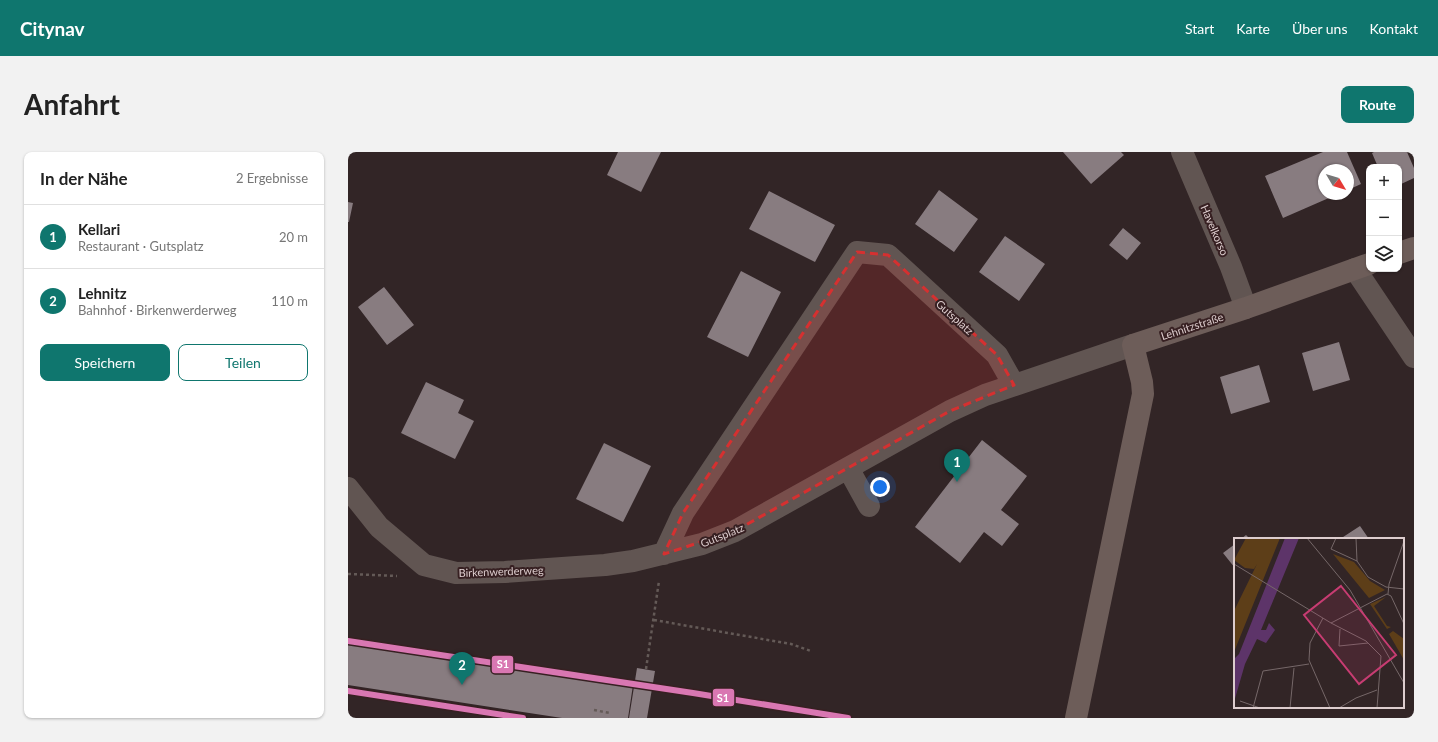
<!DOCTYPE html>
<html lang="de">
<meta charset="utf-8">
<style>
body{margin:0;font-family:Lato,sans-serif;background:#f2f2f2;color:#222}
.controls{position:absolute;right:12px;top:12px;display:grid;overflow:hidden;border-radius:8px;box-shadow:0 1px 3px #0004}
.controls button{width:36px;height:36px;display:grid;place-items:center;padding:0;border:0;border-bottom:1px solid #e0e0e0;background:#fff;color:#222;font:20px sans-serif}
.compass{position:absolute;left:970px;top:12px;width:36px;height:36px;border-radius:50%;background:#fff;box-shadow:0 1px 3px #0004;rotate:128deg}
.you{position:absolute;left:532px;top:335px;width:14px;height:14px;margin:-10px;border:3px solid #fff;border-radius:50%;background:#1a73e8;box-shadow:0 0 0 6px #1a73e833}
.badge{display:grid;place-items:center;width:26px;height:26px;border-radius:50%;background:#0f766e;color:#fff;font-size:13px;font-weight:700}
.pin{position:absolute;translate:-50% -33px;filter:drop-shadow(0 1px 2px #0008)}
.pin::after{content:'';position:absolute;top:21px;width:14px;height:12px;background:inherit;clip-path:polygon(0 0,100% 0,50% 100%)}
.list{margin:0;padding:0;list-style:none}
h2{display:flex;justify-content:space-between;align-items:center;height:52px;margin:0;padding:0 16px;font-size:17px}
h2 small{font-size:13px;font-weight:400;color:#767676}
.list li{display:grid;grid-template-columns:26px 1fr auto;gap:12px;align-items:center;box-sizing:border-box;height:64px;padding:0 16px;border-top:1px solid #e0e0e0}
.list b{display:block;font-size:15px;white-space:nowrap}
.list p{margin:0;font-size:13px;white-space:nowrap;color:#767676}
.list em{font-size:13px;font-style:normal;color:#767676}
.actions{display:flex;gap:8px;padding:12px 16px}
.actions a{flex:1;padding:9px 0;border:1px solid #0f766e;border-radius:8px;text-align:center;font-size:14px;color:#0f766e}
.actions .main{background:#0f766e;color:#fff}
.icon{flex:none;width:22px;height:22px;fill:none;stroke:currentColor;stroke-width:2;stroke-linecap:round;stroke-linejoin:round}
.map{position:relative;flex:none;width:1066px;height:566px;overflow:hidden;border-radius:8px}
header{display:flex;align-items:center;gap:24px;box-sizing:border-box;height:56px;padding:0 20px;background:#0f766e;color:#fff}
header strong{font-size:19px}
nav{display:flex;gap:22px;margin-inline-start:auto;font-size:14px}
.intro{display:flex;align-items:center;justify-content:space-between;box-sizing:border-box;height:96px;padding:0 24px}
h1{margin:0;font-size:28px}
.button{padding:10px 18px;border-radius:8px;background:#0f766e;color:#fff;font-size:14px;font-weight:700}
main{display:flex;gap:24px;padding:0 24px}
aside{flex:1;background:#fff;border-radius:8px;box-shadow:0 1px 3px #0004}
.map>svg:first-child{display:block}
.building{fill:#887c80}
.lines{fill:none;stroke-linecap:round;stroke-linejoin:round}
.path{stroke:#645a57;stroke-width:2.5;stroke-dasharray:3 3;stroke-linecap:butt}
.minor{stroke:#615552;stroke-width:22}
.major{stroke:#6d5d59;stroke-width:22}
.rail-1-casing{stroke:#372022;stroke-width:9}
.rail-1{stroke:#d977b2;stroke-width:6}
.marked{fill:#d63030;fill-opacity:0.2;stroke:#d63030;stroke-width:3;stroke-dasharray:8 5;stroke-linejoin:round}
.labels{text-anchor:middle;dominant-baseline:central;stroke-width:4;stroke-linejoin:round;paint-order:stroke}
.street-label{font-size:11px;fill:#ddcdce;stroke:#372022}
.inset-road{fill:none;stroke:#766869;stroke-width:1}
.view{fill:#c73c72;fill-opacity:0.15;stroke:#c73c72;stroke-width:2}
.inset-edge{fill:none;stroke:#ddcdce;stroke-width:2}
.line-badge{stroke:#372022;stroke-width:1.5}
.badge-label{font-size:11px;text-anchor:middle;font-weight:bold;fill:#fff}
</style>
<header>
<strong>Citynav</strong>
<nav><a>Start</a><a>Karte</a><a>Über uns</a><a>Kontakt</a></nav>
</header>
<div class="intro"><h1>Anfahrt</h1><a class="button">Route</a></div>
<main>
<aside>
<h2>In der Nähe<small>2 Ergebnisse</small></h2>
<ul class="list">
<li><span class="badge">1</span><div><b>Kellari</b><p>Restaurant · Gutsplatz</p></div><em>20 m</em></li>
<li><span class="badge">2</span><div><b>Lehnitz</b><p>Bahnhof · Birkenwerderweg</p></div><em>110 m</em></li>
</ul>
<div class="actions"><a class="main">Speichern</a><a>Teilen</a></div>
</aside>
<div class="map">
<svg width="1066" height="566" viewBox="0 0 1066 566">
<rect width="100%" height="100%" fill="#322526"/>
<path class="building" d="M270,0H313L293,40L259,23Z
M715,0H773L776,3L743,32Z
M975,0H999L1013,32L1000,38V18H976V42H990L935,66L917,24Z
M1026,0H1059L1066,16V26L1051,33V15H1030L1024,1Z
M591,38L630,67L606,100L567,72Z
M421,39L487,73L467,110L401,77Z
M0,50L5,51L1,70H0Z
M775,76L793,91L779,108L761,93Z
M657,84L697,112L671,149L631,120Z
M393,119L433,140L400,205L359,185Z
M36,135L66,173L39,193L10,155Z
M991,190L1002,228L965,239L954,201Z
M911,213L922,250L883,262L872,225Z
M78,230L116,248L110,261L126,269L107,307L53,281Z
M634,288L679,324L653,358L671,372L654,394L636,380L612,411L567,375Z
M256,291L303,314L275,370L228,347Z
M1012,374L1021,387H992Z
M898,383L902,387H893Z
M887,392V416L875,401Z
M0,489L285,533L280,566H214L0,533Z
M289,516L307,519L299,566H281Z"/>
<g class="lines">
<path class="path" d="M0,422L49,424
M306,468L443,492L463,499
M298,517L311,429
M246,558L262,561"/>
<path class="minor" d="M834,0L883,115L898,156
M1007,117L1066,205
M500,316L521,354
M0,336L31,375L76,413L108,421L157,420L257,413L285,409L354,392L387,379L602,259L637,243L785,193
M316,402L335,361L509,100L540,103L649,203L666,233"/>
<path class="major" d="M1051,101L1066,96
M728,566L795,242L794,230L785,193L898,156L1021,112"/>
<g class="rail-1-casing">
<path id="rail-1" d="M0,489L345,541L500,566
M0,539L175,566"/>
</g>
<use href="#rail-1" class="rail-1"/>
</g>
<path class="marked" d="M509,100L540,103L649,203L666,233L602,259L387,379L316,402L335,361Z"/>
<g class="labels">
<g class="street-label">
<text transform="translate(867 78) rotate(67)">Havelkorso</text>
<text transform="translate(607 165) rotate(42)">Gutsplatz</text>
<text transform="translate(844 174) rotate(-18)">Lehnitzstraße</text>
<text transform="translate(374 383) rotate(-22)">Gutsplatz</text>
<text transform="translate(153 419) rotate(-2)">Birkenwerderweg</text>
</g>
</g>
<g transform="translate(886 386)">
<rect width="170" height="170" fill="#322526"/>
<path d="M12,0H46L0,114V73L23,26L20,31L11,30L0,22ZM99,16L120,24L136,43L151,52L135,60ZM152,59L140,68L153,88L157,89L153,91L136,66ZM159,93L170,101V122L155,96Z" fill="#5d3e18"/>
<path d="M51,0H65L27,92H32L35,85L41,92L32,105L23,101L11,126L0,164V121L5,116Z" fill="#5d3469"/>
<path class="inset-road" d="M73,0L116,52L170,145M102,0L97,11L123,23M122,0L123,23L134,39L152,49L170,51M0,26L97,85L153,56L157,58L170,86M154,56L155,46L170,3M89,80L76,105L75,122L96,170M97,85L132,103L147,118L143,170M106,91L105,108L134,105M6,163L26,170M19,170L29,133L75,126M56,170L60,130M105,170L122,160L143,152"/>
<path class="view" d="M107,48L162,117L125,146L70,77Z"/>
<rect width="170" height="170" class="inset-edge"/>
</g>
<g class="line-badge">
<rect x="143" y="503" width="23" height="19" rx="4" fill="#d977b2"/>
<rect x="364" y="536" width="23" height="19" rx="4" fill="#d977b2"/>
</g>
<g class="badge-label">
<text x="155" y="516">S1</text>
<text x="375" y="550">S1</text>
</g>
</svg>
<div class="controls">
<button>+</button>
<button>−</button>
<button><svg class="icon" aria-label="layers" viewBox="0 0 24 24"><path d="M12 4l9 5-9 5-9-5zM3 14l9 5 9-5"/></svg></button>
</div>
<svg class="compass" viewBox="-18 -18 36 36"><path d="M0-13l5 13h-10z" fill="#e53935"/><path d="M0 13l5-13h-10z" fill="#767676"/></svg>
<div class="you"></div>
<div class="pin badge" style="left:609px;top:330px">1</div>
<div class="pin badge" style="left:114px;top:533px">2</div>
</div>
</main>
